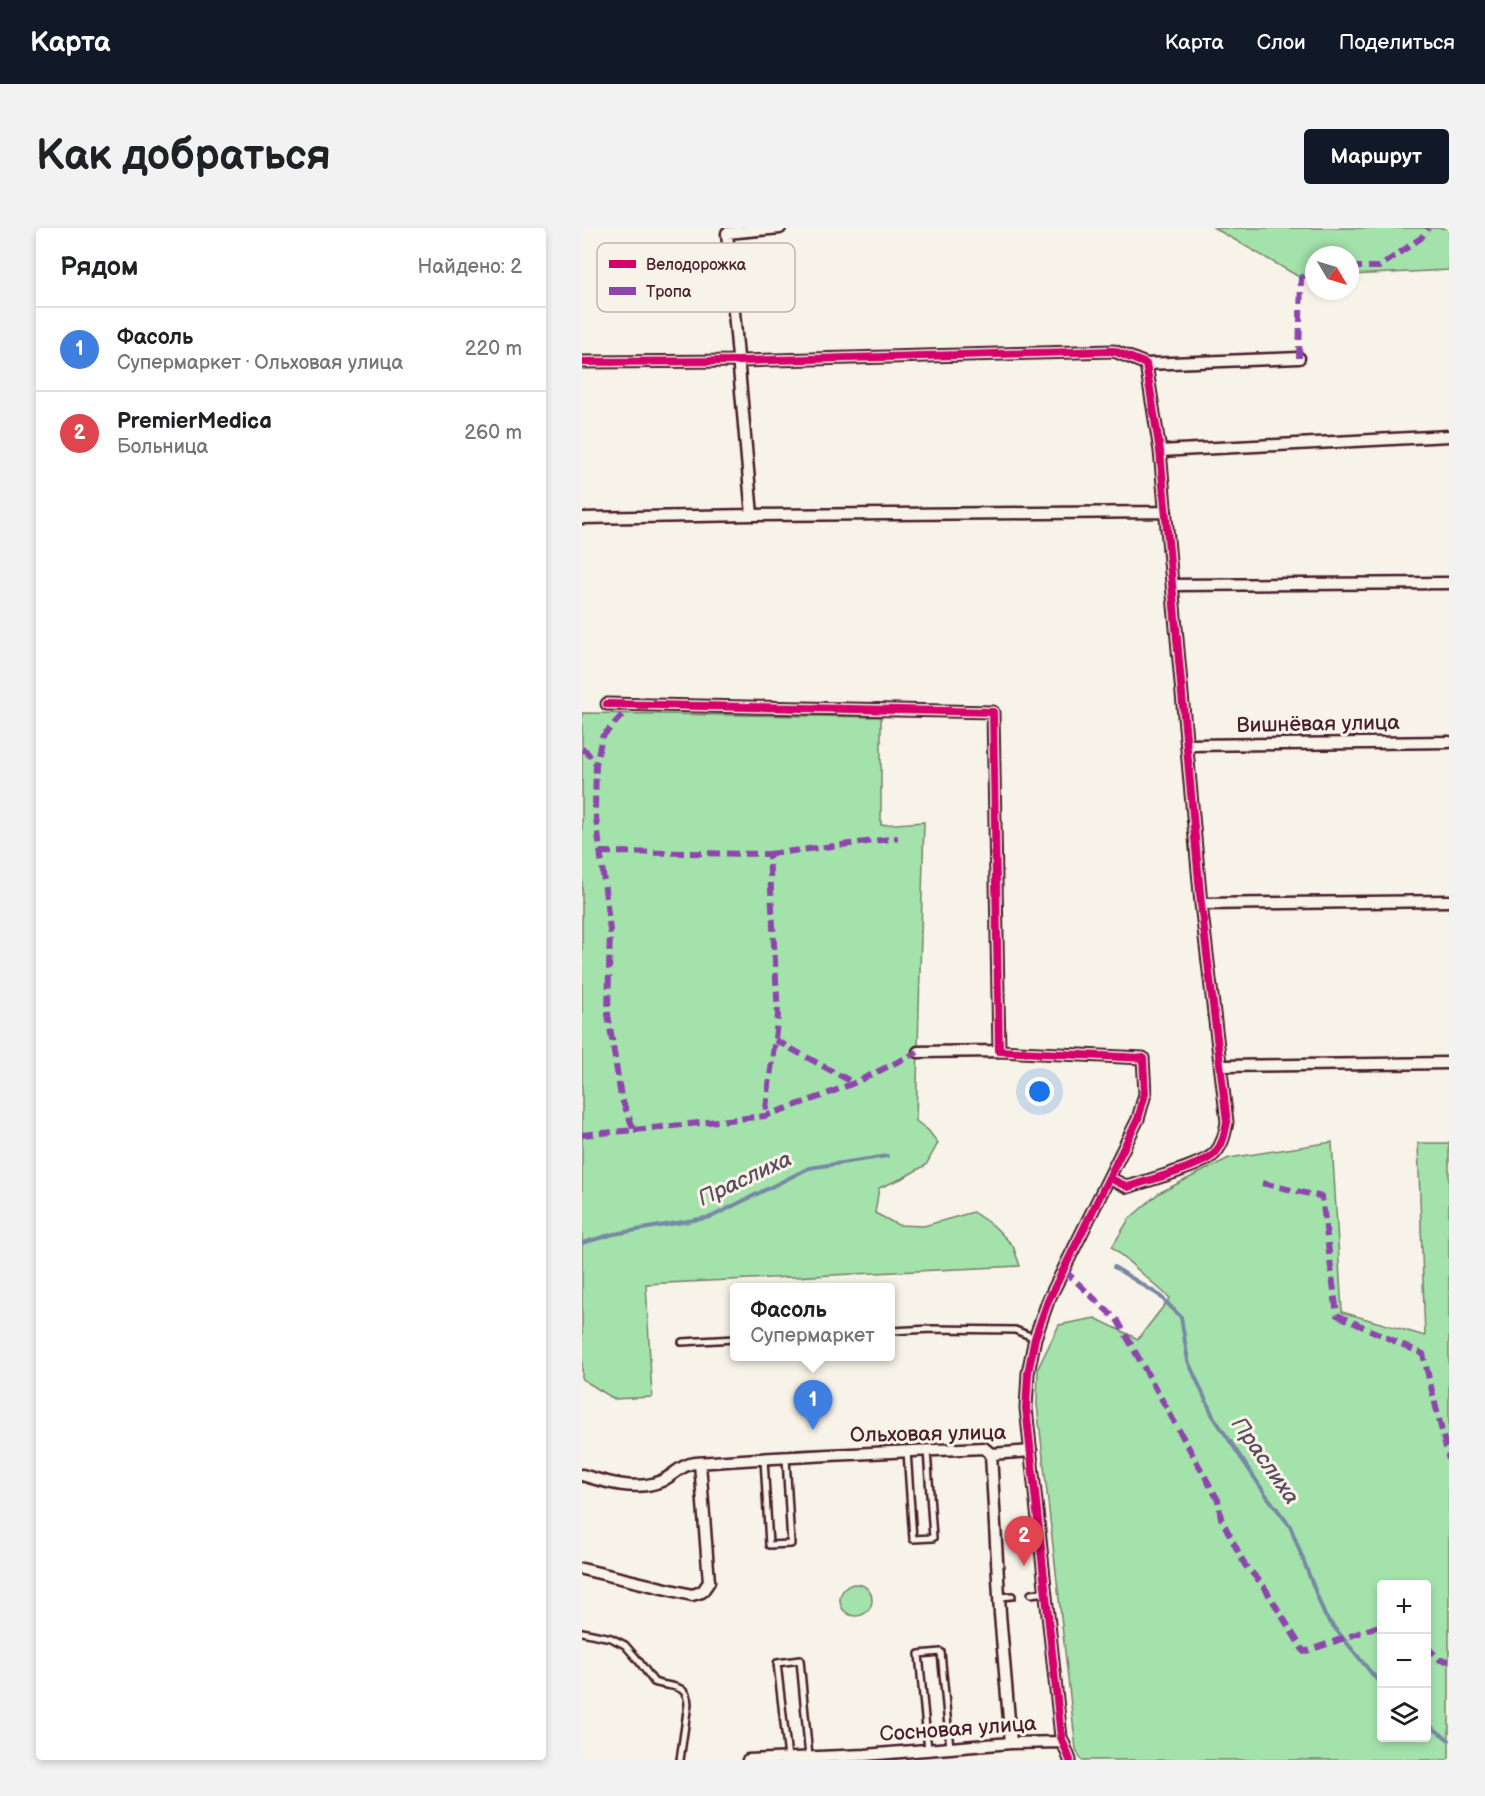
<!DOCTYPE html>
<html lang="ru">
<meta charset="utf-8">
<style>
body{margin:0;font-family:"Balsamiq Sans",sans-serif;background:#f2f2f2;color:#202124}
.controls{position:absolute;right:18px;bottom:18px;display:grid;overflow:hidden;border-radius:6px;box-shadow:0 3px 9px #0003}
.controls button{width:54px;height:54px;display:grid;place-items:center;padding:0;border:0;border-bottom:2px solid #e0e0e0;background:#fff;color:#202124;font:30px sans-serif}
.compass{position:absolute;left:723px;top:18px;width:54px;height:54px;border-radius:50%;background:#fff;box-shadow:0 3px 9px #0003;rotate:128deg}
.you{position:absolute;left:458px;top:864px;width:21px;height:21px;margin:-15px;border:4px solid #fff;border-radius:50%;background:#1a73e8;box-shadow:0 0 0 9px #1a73e833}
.badge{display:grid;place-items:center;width:39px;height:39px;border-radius:50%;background:#111827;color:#fff;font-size:20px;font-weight:700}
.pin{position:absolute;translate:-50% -50px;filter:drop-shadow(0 2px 3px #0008)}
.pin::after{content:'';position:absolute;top:32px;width:21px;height:18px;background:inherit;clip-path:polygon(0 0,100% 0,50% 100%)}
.popup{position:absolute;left:148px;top:1055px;width:165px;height:78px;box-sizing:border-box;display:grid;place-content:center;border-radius:6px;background:#fff;filter:drop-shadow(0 2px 4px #0005);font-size:20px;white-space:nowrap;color:#757577}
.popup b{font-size:22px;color:#202124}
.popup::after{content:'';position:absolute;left:50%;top:100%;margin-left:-12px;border:12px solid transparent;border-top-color:#fff}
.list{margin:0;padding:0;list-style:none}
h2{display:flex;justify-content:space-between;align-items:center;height:78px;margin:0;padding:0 24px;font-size:26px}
h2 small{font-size:20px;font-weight:400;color:#757577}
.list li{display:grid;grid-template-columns:39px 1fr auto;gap:18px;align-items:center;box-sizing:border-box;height:84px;padding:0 24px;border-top:2px solid #e0e0e0}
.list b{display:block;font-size:22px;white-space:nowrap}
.list p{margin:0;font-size:20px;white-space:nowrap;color:#757577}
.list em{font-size:20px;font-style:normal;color:#757577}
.icon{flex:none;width:33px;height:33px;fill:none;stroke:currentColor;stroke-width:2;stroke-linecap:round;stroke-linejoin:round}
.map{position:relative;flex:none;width:867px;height:1532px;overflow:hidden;border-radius:6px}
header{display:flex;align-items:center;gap:36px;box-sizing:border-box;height:84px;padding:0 30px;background:#111827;color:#fff}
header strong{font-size:28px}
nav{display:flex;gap:33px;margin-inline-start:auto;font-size:21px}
.intro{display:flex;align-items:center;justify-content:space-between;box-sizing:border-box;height:144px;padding:0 36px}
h1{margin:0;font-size:42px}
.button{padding:15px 27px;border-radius:6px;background:#111827;color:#fff;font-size:21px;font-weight:700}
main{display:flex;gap:36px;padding:0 36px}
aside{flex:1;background:#fff;border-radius:6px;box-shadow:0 3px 9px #0003}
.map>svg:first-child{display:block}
.green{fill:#a3e2aa;stroke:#76806a;stroke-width:1.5;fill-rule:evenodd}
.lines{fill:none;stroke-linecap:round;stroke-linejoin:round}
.stream{stroke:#7889a5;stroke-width:4}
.lane-casing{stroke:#4a1f2b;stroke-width:10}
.street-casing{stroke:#4a1f2b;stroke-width:15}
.lane{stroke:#f7f3e8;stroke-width:5}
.street{stroke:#f7f3e8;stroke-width:10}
.quiet{stroke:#8e44ad;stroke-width:6;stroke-dasharray:12 6;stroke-linecap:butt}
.cycleway-casing{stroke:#f7f3e8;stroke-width:11}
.cycleway{stroke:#d6006c;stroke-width:8}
.labels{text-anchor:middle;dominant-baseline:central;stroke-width:6;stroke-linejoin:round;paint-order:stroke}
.street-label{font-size:21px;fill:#4a1f2b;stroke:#f7f3e8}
.water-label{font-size:22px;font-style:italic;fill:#5d4b5e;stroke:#f7f3e8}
.key{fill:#f7f3e8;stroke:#c3b3af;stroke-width:1.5}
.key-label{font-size:16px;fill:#4a1f2b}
</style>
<header>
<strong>Карта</strong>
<nav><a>Карта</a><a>Слои</a><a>Поделиться</a></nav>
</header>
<div class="intro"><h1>Как добраться</h1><a class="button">Маршрут</a></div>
<main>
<aside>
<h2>Рядом<small>Найдено: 2</small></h2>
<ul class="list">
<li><span class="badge" style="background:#3f7fe0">1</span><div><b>Фасоль</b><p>Супермаркет · Ольховая улица</p></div><em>220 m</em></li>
<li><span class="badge" style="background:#e0444e">2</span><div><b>PremierMedica</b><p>Больница</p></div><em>260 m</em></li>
</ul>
</aside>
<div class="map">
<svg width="867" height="1532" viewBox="0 0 867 1532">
<rect width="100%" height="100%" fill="#f7f3e8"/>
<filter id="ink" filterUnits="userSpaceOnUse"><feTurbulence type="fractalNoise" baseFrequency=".0167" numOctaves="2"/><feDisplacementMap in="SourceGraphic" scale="12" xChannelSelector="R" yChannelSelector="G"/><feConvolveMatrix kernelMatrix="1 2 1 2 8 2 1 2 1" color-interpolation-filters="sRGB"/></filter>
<g filter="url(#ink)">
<path class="green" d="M632,0H867V42L768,47V27H732V49L719,50Z
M0,485L299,489V597L342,594L334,893L346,902L356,915L344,937L321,950L297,960L293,985L316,997L342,998L391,984L413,999L431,1018L438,1038L64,1056L70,1169L32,1171L0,1151Z
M750,914L760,1084L843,1108L836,915H867V1532H499L494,1521L455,1176L456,1140L477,1097L513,1090L556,1111L588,1070L530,1019L547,991L577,965L647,930ZM800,1356H844V1510H800Z
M258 1372a16 16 0 1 1 32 0a16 16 0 1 1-32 0Z"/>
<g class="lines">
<path class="stream" d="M0,1015L32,1006L129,989L227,940L305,928
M532,1039L577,1067L599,1089L606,1133L631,1188L684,1267L708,1298L743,1388L800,1458
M844,1495L867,1512"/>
<g class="lane-casing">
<path id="lane" d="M309,1103L350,1101L433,1102L453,1110
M100,1114L153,1111
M325,1223L331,1311L351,1310L345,1222
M182,1231L187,1317L209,1316L204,1230
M449,1366L463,1364
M418,1369L430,1368
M0,1404L29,1410L43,1417L56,1432L72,1454C87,1460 105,1454 106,1476L98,1532
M346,1522L337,1426L359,1424L368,1520
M206,1530L195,1435L218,1432L227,1529"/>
</g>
<g class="street-casing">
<path id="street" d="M0,134L157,133L532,123L564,136L578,223L619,676L645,894C643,905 641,916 633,925C621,938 566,952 546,959L527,950
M564,136L717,130
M578,223L867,208
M170,287L145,5L198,0
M0,290L170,287L584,284
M591,357L867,355
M25,476L411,484L417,823L561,830L563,866L556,891L466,1073L453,1110L446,1145L444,1180L479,1509L488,1532
M605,517L867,514
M619,676L867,673
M336,824L417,823
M640,838L867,835
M409,1226L418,1386L429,1515
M0,1247C23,1254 53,1263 77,1254C89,1250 99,1236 113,1235C209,1228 305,1224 402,1220L409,1226L449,1223
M0,1341L110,1367L120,1364L127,1354L118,1235
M166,1532L283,1527L429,1515L481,1514"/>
</g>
<use href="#lane" class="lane"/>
<use href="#street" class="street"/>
<path class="quiet" d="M768,39H797L839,10L846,0
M717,130L719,50L728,40H732
M0,521L4,523L14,536
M18,624L187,626L196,787L183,888
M187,626L316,610
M193,812L272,855
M52,902L183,888L240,868L272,855L336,824
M0,907L52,902L39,869L26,786L28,702L13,581L14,536L20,509L42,485
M680,955L740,969L755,1087L841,1126L867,1232
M482,1042L536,1093L636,1272L639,1290L663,1337L681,1357L722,1424L800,1397
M844,1418L858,1432L867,1433"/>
<g class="cycleway-casing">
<path id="cycleway" d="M0,134L157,133L532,123L564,136L578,223L619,676L645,894C643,905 641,916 633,925C621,938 566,952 546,959L527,950
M25,476L411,484L417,823L561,830L563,866L556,891L466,1073L453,1110L446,1145L444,1180L479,1509L488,1532"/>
</g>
<use href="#cycleway" class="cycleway"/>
</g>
</g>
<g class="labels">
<g class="street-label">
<text transform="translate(736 496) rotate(-1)">Вишнёвая улица</text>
<text transform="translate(346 1206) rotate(-1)">Ольховая улица</text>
<text transform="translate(376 1501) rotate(-4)">Сосновая улица</text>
</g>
<g class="water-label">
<text transform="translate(163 951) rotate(-25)">Праслиха</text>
<text transform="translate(683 1233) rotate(55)">Праслиха</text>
</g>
</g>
<rect x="15" y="15" width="198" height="69" rx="9" class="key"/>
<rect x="27" y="32" width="27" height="8" fill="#d6006c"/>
<rect x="27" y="59" width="27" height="8" fill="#8e44ad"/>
<g class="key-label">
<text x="64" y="42">Велодорожка</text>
<text x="64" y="69">Тропа</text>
</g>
</svg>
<div class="controls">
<button>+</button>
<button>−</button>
<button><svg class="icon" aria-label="layers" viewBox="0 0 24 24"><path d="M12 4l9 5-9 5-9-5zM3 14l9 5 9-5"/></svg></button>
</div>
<svg class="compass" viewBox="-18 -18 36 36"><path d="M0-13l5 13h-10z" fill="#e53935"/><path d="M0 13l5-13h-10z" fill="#757577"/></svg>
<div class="you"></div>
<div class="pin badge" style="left:231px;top:1202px;background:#3f7fe0">1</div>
<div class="popup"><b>Фасоль</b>Супермаркет</div>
<div class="pin badge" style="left:442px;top:1338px;background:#e0444e">2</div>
</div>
</main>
